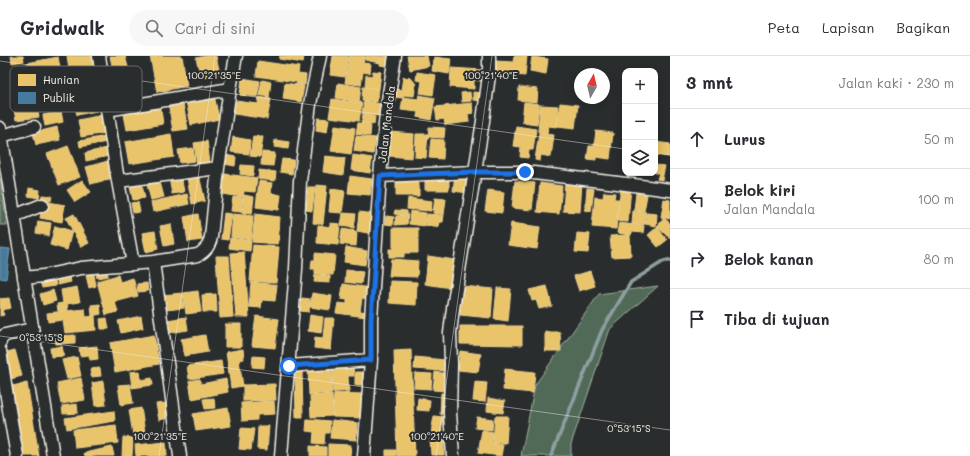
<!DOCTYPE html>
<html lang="id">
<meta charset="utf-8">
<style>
body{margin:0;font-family:Mali,sans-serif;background:#f7f7f7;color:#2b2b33}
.controls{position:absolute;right:12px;top:12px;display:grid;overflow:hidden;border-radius:8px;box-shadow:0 2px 10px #0003}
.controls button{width:36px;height:36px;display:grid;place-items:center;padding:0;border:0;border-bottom:1px solid #e1e1e2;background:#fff;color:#2b2b33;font:20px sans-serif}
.compass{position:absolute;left:574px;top:12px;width:36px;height:36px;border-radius:50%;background:#fff;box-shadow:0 2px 10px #0003;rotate:8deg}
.stop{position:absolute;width:12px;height:12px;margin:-9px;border:3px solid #1a73e8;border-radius:50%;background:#fff}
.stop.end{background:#1a73e8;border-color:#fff;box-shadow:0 1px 4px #0008}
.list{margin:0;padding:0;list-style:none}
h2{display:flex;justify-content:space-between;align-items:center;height:52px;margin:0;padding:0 16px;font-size:17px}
h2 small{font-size:13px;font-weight:400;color:#7c7c81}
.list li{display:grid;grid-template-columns:26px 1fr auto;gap:12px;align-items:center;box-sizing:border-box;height:60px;padding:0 16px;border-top:1px solid #e1e1e2}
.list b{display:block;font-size:15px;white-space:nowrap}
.list p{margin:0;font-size:13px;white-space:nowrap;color:#7c7c81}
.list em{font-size:13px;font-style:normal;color:#7c7c81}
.icon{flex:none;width:22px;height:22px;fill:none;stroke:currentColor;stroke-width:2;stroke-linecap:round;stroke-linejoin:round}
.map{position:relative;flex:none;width:670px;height:400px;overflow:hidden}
header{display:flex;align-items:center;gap:24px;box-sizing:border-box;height:56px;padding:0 20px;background:#fff;border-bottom:1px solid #e1e1e2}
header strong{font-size:19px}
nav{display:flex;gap:22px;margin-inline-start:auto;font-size:14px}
.search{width:280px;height:36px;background:#f7f7f7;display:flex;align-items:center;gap:10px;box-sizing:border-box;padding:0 14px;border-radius:22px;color:#7c7c81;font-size:15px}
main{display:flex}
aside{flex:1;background:#fff}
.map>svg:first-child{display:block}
.green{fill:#516b59;stroke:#a2aea0}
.homes{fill:#e9c46a;stroke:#ecd290}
.public{fill:#457b9d;stroke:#7a9eb4}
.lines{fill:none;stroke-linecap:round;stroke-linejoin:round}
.stream{stroke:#8f9fa1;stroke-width:3.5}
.minor-casing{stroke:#f4f1e8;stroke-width:15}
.minor{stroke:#2a2d2e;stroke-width:12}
.route{stroke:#1a73e8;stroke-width:5}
.ticks{fill:none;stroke:#f4f1e8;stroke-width:1;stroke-opacity:0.45}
.labels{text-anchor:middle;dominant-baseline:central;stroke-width:4;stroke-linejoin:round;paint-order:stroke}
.street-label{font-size:11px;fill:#f4f1e8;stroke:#2a2d2e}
.key{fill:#2a2d2e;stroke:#676866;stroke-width:1}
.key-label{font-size:11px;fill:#f4f1e8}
.ticks-label{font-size:10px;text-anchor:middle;fill:#f4f1e8;stroke:#2a2d2e;stroke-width:4;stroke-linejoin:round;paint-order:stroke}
</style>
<header>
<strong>Gridwalk</strong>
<div class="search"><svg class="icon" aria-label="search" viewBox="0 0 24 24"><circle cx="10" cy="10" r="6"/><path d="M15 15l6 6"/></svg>Cari di sini</div>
<nav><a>Peta</a><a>Lapisan</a><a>Bagikan</a></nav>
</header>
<main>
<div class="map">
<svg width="670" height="400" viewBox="0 0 670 400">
<rect width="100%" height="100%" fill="#2a2d2e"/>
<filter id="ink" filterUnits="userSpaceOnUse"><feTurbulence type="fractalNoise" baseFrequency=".025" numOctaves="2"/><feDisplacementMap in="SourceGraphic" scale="8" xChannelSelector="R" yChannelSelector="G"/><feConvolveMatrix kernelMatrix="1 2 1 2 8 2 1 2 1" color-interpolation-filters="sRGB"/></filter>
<g filter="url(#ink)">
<path class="green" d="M0,122L7,169H0Z
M658,230L610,273L571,388V400H521L535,329L599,238Z"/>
<path class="homes" d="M11,0H23L24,5L12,7Z
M67,0H94L97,17L70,21Z
M110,0H125L128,11L113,14Z
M150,0H182L187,30L157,36Z
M206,0H216L220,18L201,22L196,2Z
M280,0H304L303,7L279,3Z
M333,0H348L345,21L330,19Z
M349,0H365L363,7L371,8L370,17L363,16L361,29L345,27Z
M366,0H381L380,7L365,4Z
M382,0H392L390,11L380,9Z
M407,0H427L429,10L410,14Z
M514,0H527L525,20L494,17L495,5L513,6Z
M58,1L61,17L32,22V19L19,21L18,14L28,12L27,7Z
M434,1L451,3L449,18L432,15Z
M532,1L548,3L546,18L530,15Z
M258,5L299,11L298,18L306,19L305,29L296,28L297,26L256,20Z
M451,12L482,14L481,25L474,24V33L450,31Z
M373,15L381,16L379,33L365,31L366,19L372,20Z
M417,16L436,19L433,39L420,37L422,25L416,24Z
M403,21L411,22L416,28L414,40L403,39L402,42L394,41L395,33L401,34Z
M242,22L260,25L257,41L240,39Z
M262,24L271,26L269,41L259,39Z
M95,27L101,54L77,59L73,44L85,41L83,29Z
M285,27L304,30L301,46L283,43Z
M338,27L361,31L359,46L336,42Z
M363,31L379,33L377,46L362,44Z
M519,31L538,33L537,46L518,44Z
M470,36L471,45L462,46L461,37Z
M473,36L482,37L481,45L473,44Z
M214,39L219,63L191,69L186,45Z
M419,39L435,42L431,64L417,61L418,56L401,54L403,41L418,43Z
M259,41L271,43L267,63L234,58L236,45L258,48Z
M182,43L188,73L173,75L168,46Z
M332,43L362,47L359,65L329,61Z
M364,45L381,48L379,60L362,58Z
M524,46L539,48L537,68L522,66Z
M160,47L163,68L127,74L123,53Z
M472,47L473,57L468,58L469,66L445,69L444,63L437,64L435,51Z
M560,47L578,49L575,72L557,70Z
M540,49L558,50L557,71L548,70L547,77L538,76Z
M37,51L39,61L16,64L14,54Z
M61,55L63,66L45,70L43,59Z
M102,59L106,77L81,81L78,64Z
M363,59L375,61L374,68L361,67Z
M318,62L329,63L327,76L316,74Z
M358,67L371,69L370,80L356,78Z
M335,69L355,72L351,98L331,95Z
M516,70L536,73L533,94H529L528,102L520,101L521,91L513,90Z
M57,71L60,84L36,89L33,77Z
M429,71L445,72L444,82L428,81Z
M596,75L613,77L610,103L596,101V104L587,103L589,90H594Z
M391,76L414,78L412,102L389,100Z
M539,77L554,79L551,101L541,99L540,105L535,104Z
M171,78L174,101L129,108L125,86Z
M416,78H428L426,102L415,101Z
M106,80L107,86L80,91L79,85Z
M253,80L263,81L260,101L250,100Z
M356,80L376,82L373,98L354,95Z
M233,81L250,84L249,98L231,96Z
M431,83L444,84L443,103L429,102Z
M275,84L289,86L288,93L274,91Z
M207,85L210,107L197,109L194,87Z
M655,86L670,88V101L655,99Z
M68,90L80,121L59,129L47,98Z
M107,92L109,100L86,105L85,97Z
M193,92L195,105L180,107L178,94Z
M262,96L275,97L273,110L261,109Z
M225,99L236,101L235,110L224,108Z
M353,99L372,102L370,117L351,114Z
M325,100L345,102L343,119L323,116Z
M282,103L294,104L292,118L280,116Z
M108,105L113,122L91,128L86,111Z
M241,109L254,110L253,120L240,118Z
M655,109L665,110L662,124L657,123L659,117H655Z
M259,114L276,116L275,125L258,123Z
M225,118L257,122L255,136L244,135L243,141L222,138Z
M455,118L471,120L468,137L453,135Z
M199,119L205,145L192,148L187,122Z
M181,120L184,136L172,138L169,122Z
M350,120L372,123L370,139L348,137Z
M425,120H449V134H425Z
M159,122L164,141L151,144L146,125Z
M396,122L419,125V140H396Z
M82,124L91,136L75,146L67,134Z
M141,125L145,142L133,144L129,127Z
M259,125L272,127L271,137L281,139L279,154L256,151Z
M515,125L535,127L532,154L512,152Z
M565,126L582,127L580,156L563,155Z
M540,127L562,130L559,158L537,156Z
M316,129L327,130L323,168L313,167Z
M621,130L631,131L628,166L617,165Z
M308,131H315L312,155L306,154Z
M29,132L40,134L39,142L28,140Z
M587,132L594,133L591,155L585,154Z
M331,133L345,135L342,157L329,156Z
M488,134L504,136L502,157L485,155Z
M604,136L615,137L614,143H619L616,173L592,171L595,141L603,142Z
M636,137L647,139L644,155L634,154Z
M187,138L189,148L153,156L151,146Z
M42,139L52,140L51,145L41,144Z
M244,139L254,141L252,158L242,157Z
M233,141L243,142L241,156L231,155Z
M408,142L432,145L431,155L407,153Z
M435,142L446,143L443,166H440L441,158L433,157Z
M664,143L670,144V163L661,161Z
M43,145L65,149L62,166L40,162Z
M138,146L140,156L133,157L131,147Z
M395,154L407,155V159L394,158Z
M410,155L426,157L425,170L409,168Z
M633,155L646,156L644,169L632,168Z
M359,156L375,158L373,178L357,175Z
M224,157L232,158L228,184L221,183Z
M343,157L356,158L354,172L341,170Z
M647,157L657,158L656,170L645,168Z
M74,158L89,187L81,191L66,162Z
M198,158L202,184L188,186L184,161Z
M233,158L253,160L251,184L231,181Z
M255,158L280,161L278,188L252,186Z
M427,158L440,159L439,171L426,170Z
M408,159L407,168L395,169L396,160Z
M386,160L394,161L393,169L385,168Z
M664,162L670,167V182L657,171Z
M38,165L51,167L49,180L36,177Z
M330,167L340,168L338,189L317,187L318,169L330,171Z
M511,167L540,171L537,193L508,189Z
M619,167L644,170L643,177L632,176L631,179L617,177Z
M171,168L174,188L164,190L160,170Z
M55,170L72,175L67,194L50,189Z
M657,171L667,184L658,191L648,179Z
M393,172H418V197H404V201H389V193H393Z
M342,173L355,175V176L357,177L356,190L340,188Z
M155,175L158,193L146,196L142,177Z
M577,177L590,178L588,197L575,196Z
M630,179L631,200L612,201L610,180Z
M230,182L251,185L250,195L229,192Z
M253,189L279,191L276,227L250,225Z
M346,191L367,195L365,209L344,206Z
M244,196L249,261H236L231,197Z
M315,197L335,199L333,219L315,218V213H311L312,204H315Z
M216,200H229L233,261L220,262Z
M428,200L455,204L451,232L425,228Z
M391,203L418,205L417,221L389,220Z
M106,211L108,220L97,222L95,213Z
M93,213L96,230L89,232L85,215Z
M346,214L363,216L361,228L345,226Z
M590,215L595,230L579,235L574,220Z
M69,217L71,226L58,229L56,220Z
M54,219L56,230L42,232L39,222Z
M118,219L120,226L133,222L138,240L115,246L118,256L106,259L97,225Z
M315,219L330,220V227L314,226Z
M390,225L417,226L416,249L389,247Z
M251,226L277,229L275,245L262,244L261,252L249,251Z
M147,227L148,235L138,236L137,228Z
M343,228L371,232L369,243L362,242L360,255L367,256L366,261L336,257L338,247L347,248V244L341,243Z
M463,230L493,233L491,262L460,259Z
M547,230L552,250L539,253L536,244L532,245L529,234Z
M77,231L80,246L67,248L68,254L58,255L57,248L63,247L61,234Z
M497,232L511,233L508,265L494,263Z
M53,234L56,245L43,249L40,238Z
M198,235L201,256L186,258L183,237Z
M182,237L184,252L166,254L163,239Z
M312,237L332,240L330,254L310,251Z
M216,238L217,256H203L202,239Z
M0,242V243L9,242L11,252L2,254L4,259L0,260Z
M302,242L310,243L309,256L300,255Z
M100,248L101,258L92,260L91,249Z
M85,253L86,261L95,260L96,274L65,277L63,264L48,266L47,257Z
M310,259L323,261L321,277L308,275Z
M141,260L143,272L121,277L118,265Z
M256,260L279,263L275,292L252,290Z
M186,261L188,274L169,277L167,264Z
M107,262L109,273H101L100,263Z
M325,262H334L331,294L314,292L315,281L323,282Z
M225,268H241V291H225Z
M460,270H522V289L460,288Z
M545,276H560L561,295H545Z
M75,279V287L56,288L55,280Z
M154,279L159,308L115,316L110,287Z
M205,279L208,296L184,300L181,283Z
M62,290L64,300L51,301L50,292Z
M97,290L98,303L90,304L89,299L80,300L79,292Z
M243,293L244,303L239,304L243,330L231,332L226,296Z
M15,294L22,320L11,323L3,297Z
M411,294L415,400H397L394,295Z
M460,295L481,298L478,316L458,314Z
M253,300L265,301L264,312L252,311Z
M77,301L81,320L67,323L62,304Z
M415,301L445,304L444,315L414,313Z
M221,305L223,318L189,323L187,310Z
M353,311L354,320H348L349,335L333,336L332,312Z
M100,312L101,320L91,321L90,313Z
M331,313L332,337L309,339L308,314Z
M505,313L535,316L533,337L503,334Z
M302,314L303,361H296L295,315Z
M140,315L141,324L152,322L153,329L132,332L130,316Z
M355,316H363V329H355Z
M435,316L449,318L447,335L433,334Z
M415,317L432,318L431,333L414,332Z
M81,322L85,344L61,348L57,327Z
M200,323L201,328L226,323L228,336L192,343L189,325Z
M103,325L106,349L95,350L92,327Z
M475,326L487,327L485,346L473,345Z
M27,327L39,400H23L12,330Z
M130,328L133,347L121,349L118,329Z
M275,328L276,344L243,345V329Z
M334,337L364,338V362L333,361Z
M441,337H447V358H440Z
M332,338L333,360L311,361L310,340Z
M214,342L215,352L205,353L203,343Z
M418,342L430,344L429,355L417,354Z
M488,342L505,345L503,357L487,355Z
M274,345L275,358L257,359V364L242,365L241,347Z
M166,347L169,362L159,364L156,348Z
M77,348L78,357L63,358L62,350Z
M141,352L145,377L133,379L129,354Z
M228,352L231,370L196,375L193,358Z
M114,355L115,365L67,373L65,362Z
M434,360L443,361L441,379L431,378Z
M495,360H508L506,387H493Z
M477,361L493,363L492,374L475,372Z
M307,363L330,365L329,377H325L324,388L313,387L314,376L306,375Z
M332,364L358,367L356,384L330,382Z
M116,369L118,387L75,392L73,374Z
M258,370H269L267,394L257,393Z
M241,372L254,373L251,394L239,393Z
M482,374L493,376L492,387L503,389L501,400L478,397Z
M123,381L133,382L132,400H122Z
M444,382V399H431L430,383Z
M166,386L167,400H136L135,389Z
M328,388L351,389L350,400H328Z
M310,390L326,391V400H310Z
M112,391L114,400H85L84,397Z
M386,394H396V400H386Z"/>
<path class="public" d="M0,192L10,193L6,223L0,222Z"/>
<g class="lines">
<path class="stream" d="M551,400L602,274L631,226L664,205H670"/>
<g class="minor-casing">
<path id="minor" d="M99,0L118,125L133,208
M107,54L230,33
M0,72L53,400
M1,80L34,71
M380,120L475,116H525L626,128L670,134
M118,125L218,112
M14,160L42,149
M153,206L180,400
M24,222L43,220L81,212L153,206L198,199C206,194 209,190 211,181L218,112L230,33L236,0
M0,286V284L5,279L32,273
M0,295L9,354L17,400
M289,310L371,304
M281,400L296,213L300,125L310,48L320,0
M364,400L371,304V264L380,120L386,57L395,0
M453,400L450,357L451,308L450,277L453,252L483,65L489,19V0"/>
</g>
<use href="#minor" class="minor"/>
</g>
</g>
<g class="lines" filter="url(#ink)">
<path class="route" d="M289,310L371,304V264L380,120L425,118L476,116H525"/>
</g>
<path class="ticks" d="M0,5L625,93M655,97L670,99M0,280L670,374M159,400L215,0M436,400L492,0"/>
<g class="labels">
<g class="street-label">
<text transform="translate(386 68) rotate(-83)">Jalan Mandala</text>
</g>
</g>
<rect x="10" y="10" width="132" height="46" rx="6" class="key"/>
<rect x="18" y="18" width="18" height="12" fill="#e9c46a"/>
<rect x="18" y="36" width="18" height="12" fill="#457b9d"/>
<g class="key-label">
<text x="43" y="28">Hunian</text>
<text x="43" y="46">Publik</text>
</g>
<g class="ticks-label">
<text x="214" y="23">100°21'35"E</text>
<text x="491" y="23">100°21'40"E</text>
<text x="41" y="285">0°53'15"S</text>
<text x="629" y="376">0°53'15"S</text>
<text x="160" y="384">100°21'35"E</text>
<text x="437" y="384">100°21'40"E</text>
</g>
</svg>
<div class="controls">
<button>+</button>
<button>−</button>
<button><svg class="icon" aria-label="layers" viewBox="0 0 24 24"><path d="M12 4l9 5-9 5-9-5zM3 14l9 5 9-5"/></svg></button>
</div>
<svg class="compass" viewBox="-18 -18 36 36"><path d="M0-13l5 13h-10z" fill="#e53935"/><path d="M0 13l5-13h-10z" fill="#7c7c81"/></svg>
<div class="stop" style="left:289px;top:310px"></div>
<div class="stop end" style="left:525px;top:116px"></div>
</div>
<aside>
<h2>3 mnt<small>Jalan kaki · 230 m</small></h2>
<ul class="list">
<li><svg class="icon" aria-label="ahead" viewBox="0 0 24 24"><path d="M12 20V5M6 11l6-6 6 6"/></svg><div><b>Lurus</b></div><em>50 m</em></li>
<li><svg class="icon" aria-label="left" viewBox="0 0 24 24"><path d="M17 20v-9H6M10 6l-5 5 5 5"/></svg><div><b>Belok kiri</b><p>Jalan Mandala</p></div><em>100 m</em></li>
<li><svg class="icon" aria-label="right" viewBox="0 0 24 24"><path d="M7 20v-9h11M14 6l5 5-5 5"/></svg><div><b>Belok kanan</b></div><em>80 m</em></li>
<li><svg class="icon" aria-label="arrive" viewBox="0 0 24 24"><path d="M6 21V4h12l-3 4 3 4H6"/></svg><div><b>Tiba di tujuan</b></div></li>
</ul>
</aside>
</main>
